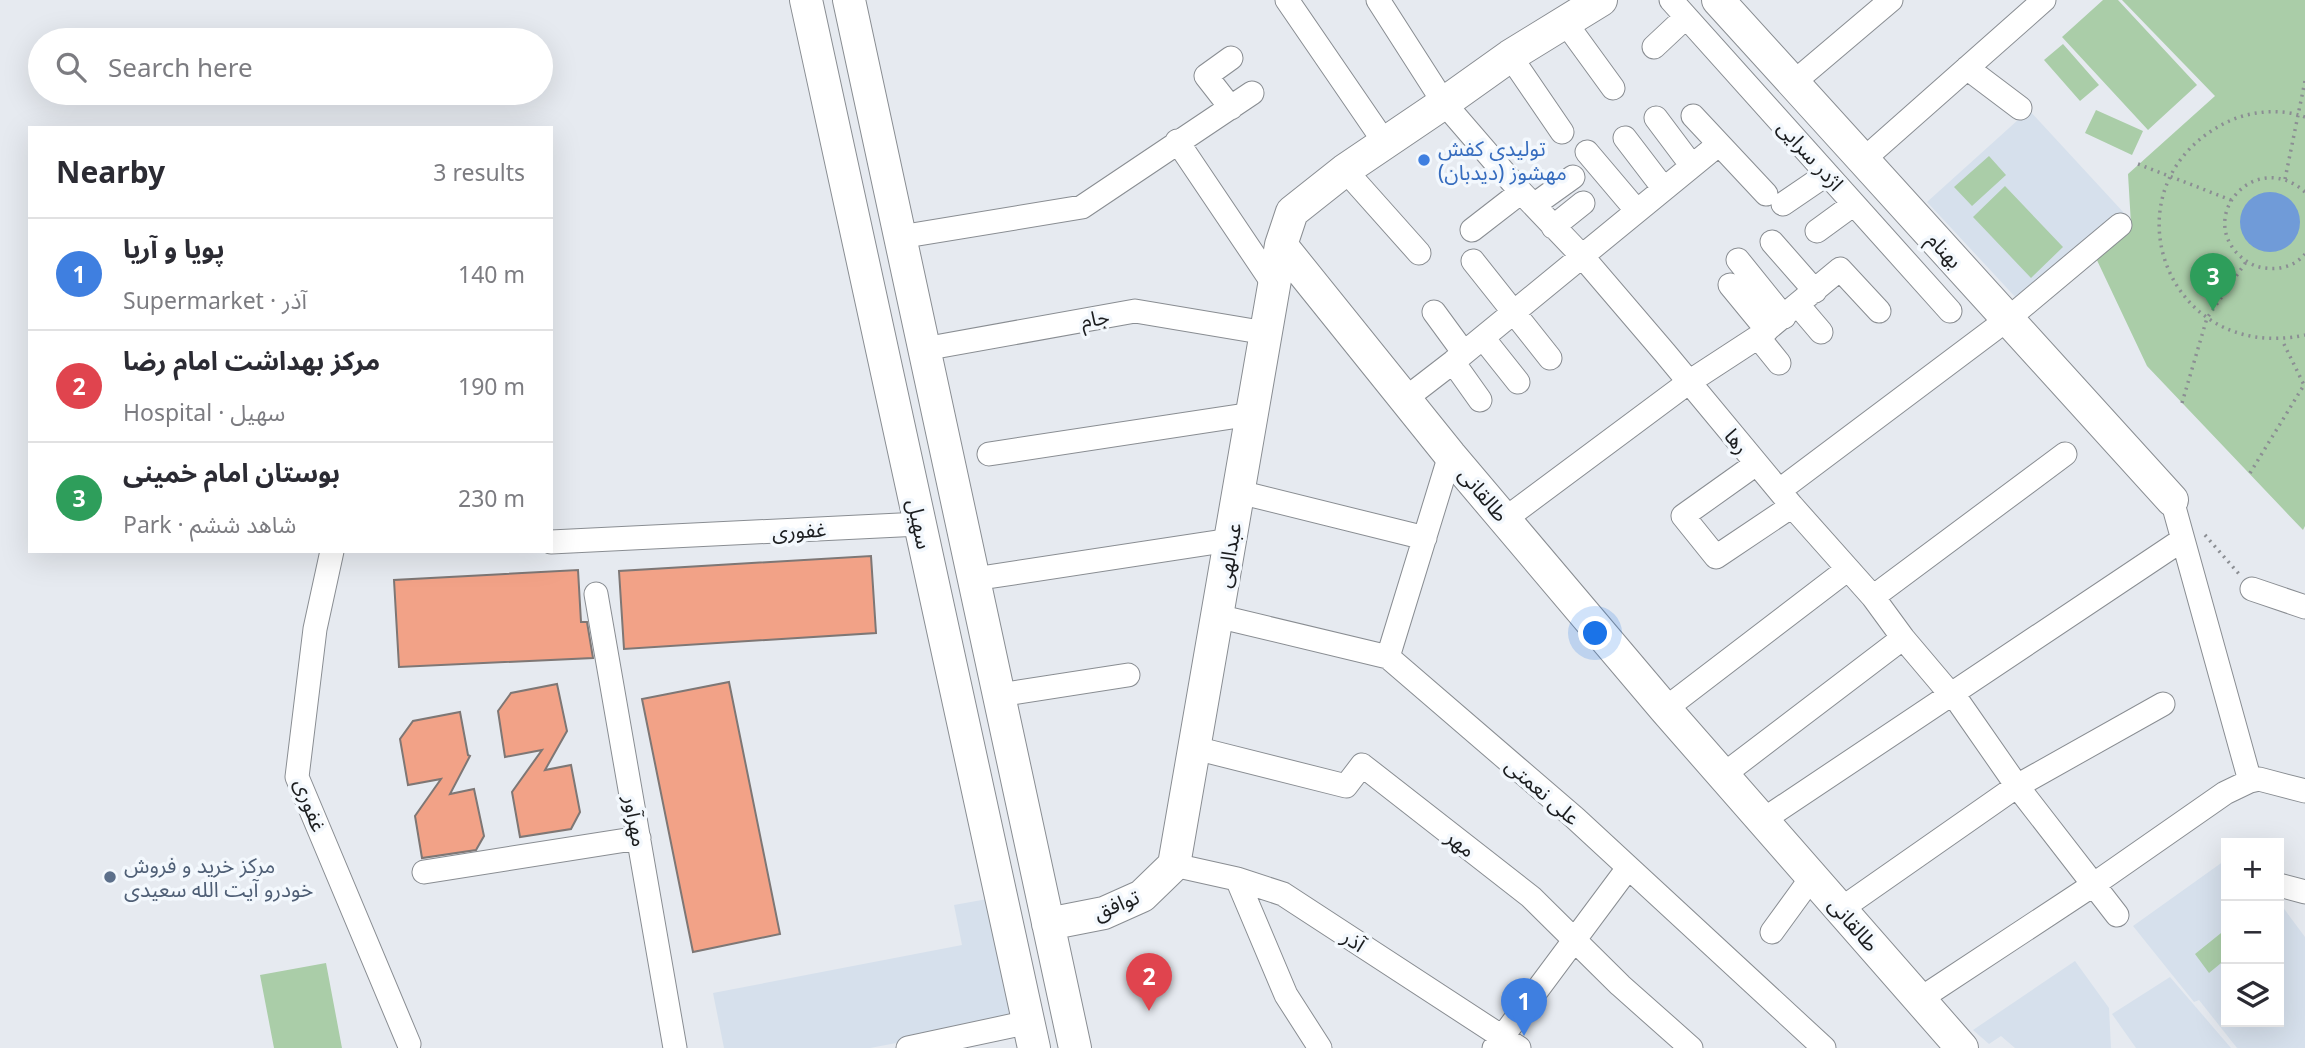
<!DOCTYPE html>
<meta charset="utf-8">
<style>
body{margin:0;font-family:"Noto Sans","Noto Sans Arabic",sans-serif;background:#f7f7f7;color:#2b2b33}
.controls{position:absolute;right:21px;bottom:21px;display:grid;overflow:hidden;border-radius:0px;box-shadow:0 7px 28px #0002}
.controls button{width:63px;height:63px;display:grid;place-items:center;padding:0;border:0;border-bottom:2px solid #e1e1e2;background:#fff;color:#2b2b33;font:35px sans-serif}
.you{position:absolute;left:1596px;top:634px;width:24px;height:24px;margin:-18px;border:5px solid #fff;border-radius:50%;background:#1a73e8;box-shadow:0 0 0 10px #1a73e833}
.badge{display:grid;place-items:center;width:46px;height:46px;border-radius:50%;background:#26706c;color:#fff;font-size:23px;font-weight:700}
.pin{position:absolute;translate:-50% -58px;filter:drop-shadow(0 2px 4px #0008)}
.pin::after{content:'';position:absolute;top:37px;width:24px;height:21px;background:inherit;clip-path:polygon(0 0,100% 0,50% 100%)}
.list{margin:0;padding:0;list-style:none}
h2{display:flex;justify-content:space-between;align-items:center;height:91px;margin:0;padding:0 28px;font-size:30px}
h2 small{font-size:23px;font-weight:400;color:#7c7c81}
.list li{display:grid;grid-template-columns:46px 1fr auto;gap:21px;align-items:center;box-sizing:border-box;height:112px;padding:0 28px;border-top:2px solid #e1e1e2}
.list b{display:block;font-size:26px;white-space:nowrap}
.list p{margin:0;font-size:23px;white-space:nowrap;color:#7c7c81}
.list em{font-size:23px;font-style:normal;color:#7c7c81}
.icon{flex:none;width:38px;height:38px;fill:none;stroke:currentColor;stroke-width:2;stroke-linecap:round;stroke-linejoin:round}
.map{position:relative;flex:none;width:2305px;height:1048px;overflow:hidden}
.search{position:absolute;background:#fff;box-shadow:0 7px 28px #0002;left:28px;top:28px;width:525px;height:77px;display:flex;align-items:center;gap:18px;box-sizing:border-box;padding:0 24px;border-radius:38px;color:#7c7c81;font-size:26px}
.panel{position:absolute;background:#fff;box-shadow:0 7px 28px #0002;left:28px;top:126px;width:525px;height:427px;border-radius:0px}
.map>svg:first-child{display:block}
.built{fill:#d6e0ec}
.green{fill:#aacda8}
.water{fill:#709bd8}
.building{fill:#f2a287;stroke:#7e7775;stroke-width:2}
.lines{fill:none;stroke-linecap:round;stroke-linejoin:round}
.street-casing{stroke:#898d92;stroke-width:25}
.secondary-casing{stroke:#898d92;stroke-width:34}
.path{stroke:#8b8e93;stroke-width:3.5;stroke-dasharray:2 5;stroke-linecap:butt}
.street{stroke:#fff;stroke-width:23}
.secondary{stroke:#fff;stroke-width:32}
.shop-dot{fill:#3f7fe0;stroke:#f3f8fd;stroke-width:2.5}
.service-dot{fill:#5c6f8a;stroke:#f3f8fd;stroke-width:2.5}
.labels{text-anchor:middle;dominant-baseline:central;stroke-width:7;stroke-linejoin:round;paint-order:stroke}
.shop-label{font-size:21px;fill:#366cbe;stroke:#f3f8fd;text-anchor:start}
.street-label{font-size:21px;fill:#1b1d1f;stroke:#f3f8fd}
.service-label{font-size:21px;fill:#4e5e75;stroke:#f3f8fd;text-anchor:start}
</style>
<div class="map">
<svg width="2305" height="1048" viewBox="0 0 2305 1048">
<rect width="100%" height="100%" fill="#e6eaf0"/>
<path class="built" d="M2029,110L2125,214L2034,303L2018,300L1927,202Z
M2224,861L2226,864V1022H2279V902L2305,937V1048H2237L2199,1000L2194,1002L2133,926Z
M993,898L1018,1020L870,1048H724L713,993L962,945L954,905Z
M2075,961L2109,1008L2111,1048H2015L2001,1036L1989,1044L1973,1030Z
M2170,977L2231,1048H2136L2112,1014Z"/>
<path class="green" d="M2103,0H2118L2197,85L2148,130L2062,37Z
M2122,0H2305V526L2303,530L2147,366L2095,256L2131,224L2128,174L2215,96Z
M2063,44L2099,85L2080,101L2044,60Z
M2096,110L2143,131L2132,155L2085,133Z
M1989,156L2006,175L1972,206L1954,187Z
M2005,186L2063,247L2031,278L1973,217Z
M2226,929V959L2209,973L2195,954Z
M326,963L342,1048H274L260,975Z"/>
<path class="water" d="M2240 222a30 30 0 1 1 60 0a30 30 0 1 1-60 0Z"/>
<path class="building" d="M871,556L876,633L624,649L619,571Z
M578,570L581,622H587L593,658L399,667L394,580Z
M729,682L780,934L693,952L642,699Z
M557,684L567,731L545,770L571,765L580,812L571,829L520,837L512,792L542,750L505,757L498,711L511,693Z
M460,712L468,755L470,756L450,794L474,789L484,836L476,850L422,858L415,816L441,779L408,785L400,739L413,721Z"/>
<g class="lines">
<g class="street-casing">
<path id="street" d="M1287,0L1385,143
M1378,0L1444,103L1521,192L1582,256L1665,353L1792,506L1873,597L1903,638L1947,690L1953,694L2017,786L2117,915
M1671,0L1950,311
M1565,22L1613,88
M1654,47L1686,17
M1510,56L1562,132
M1967,68L2020,108
M1793,83L1891,0
M1231,108L1206,76L1231,58
M1693,116L1766,194
M1656,118L1692,166
M1625,138L1664,189
M1177,141L1274,285
M1587,152L1637,211
M1863,160L2044,0
M1345,170L1419,253
M1783,204L1827,174
M1534,205L1573,177
M1553,227L1583,203
M1472,230L1521,192
M1817,231L1854,204
M900,237L1082,207L1252,93
M1772,242L1815,291
M1738,260L1784,317
M1473,261L1550,358
M1730,285L1767,330
M1798,305L1821,332
M1434,312L1464,353
M1758,337L1779,363
M1483,338L1518,382
M924,349L1135,311L1266,333
M1453,362L1480,400
M1405,399L1453,362L1719,144
M989,454L1252,414
M1756,464L1683,516L1716,557L1792,506
M1780,490L2009,318L2120,225
M1239,492L1425,538
M2172,500L2250,781
M1505,519L1689,382L1758,337L1840,269L1879,311
M551,542L920,524
M332,551L315,629L297,777L409,1044
M974,579L1230,540
M2252,589L2305,607
M596,594L675,1048
M1873,597L2065,454
M1217,616L1388,657L1575,818L1824,1048
M1388,657L1450,455
M999,695L1128,675
M1665,709L1848,569
M1195,748L1346,786L1362,765L1531,897L1620,985L1691,1048
M1723,775L1903,638
M1763,820L2182,540
M1174,865L1237,879L1283,894L1519,1048
M424,872L639,838
M1237,879L1286,995L1320,1048
M2279,885L2305,892
M1841,909L2017,786L2163,704
M1772,932L1812,877
M1920,999L2093,885L2225,793L2250,781L2259,779L2305,791
M908,1048L1029,1022
M1494,1048L1628,868"/>
</g>
<g class="secondary-casing">
<path id="secondary" d="M806,0L1034,1048
M849,0L1075,1048
M1718,0L2172,500
M1281,245L1450,455L1665,709L1962,1048
M1048,924L1104,913L1142,896L1174,865L1281,245L1292,212L1345,170L1444,103L1510,56L1601,0"/>
</g>
<path class="path" d="M2305,117C2281,108 2250,111 2227,122C2101,184 2164,365 2305,335
M2138,164L2231,200
M2285,179L2305,81
M2305,192C2256,148 2195,216 2241,257C2248,263 2256,267 2265,268C2280,270 2295,266 2305,254
M2182,403L2207,318L2246,262
M2250,473L2304,385L2282,340
M2205,535L2239,574"/>
<use href="#street" class="street"/>
<use href="#secondary" class="secondary"/>
</g>
<circle class="shop-dot" cx="1424" cy="160" r="7"/>
<circle class="service-dot" cx="110" cy="877" r="7"/>
<g class="labels">
<g class="shop-label">
<text x="1438" y="148">تولیدی کفش<tspan x="1438" dy="24">مهشوز (دیدبان)</tspan></text>
</g>
<g class="street-label">
<text transform="translate(1811 155) rotate(48)">اژدر سرایی</text>
<text transform="translate(1945 250) rotate(47)">بهنام</text>
<text transform="translate(1095 318) rotate(-10)">جام</text>
<text transform="translate(1737 441) rotate(51)">رها</text>
<text transform="translate(1484 494) rotate(50)">طالقانی</text>
<text transform="translate(920 524) rotate(78)">سهیل</text>
<text transform="translate(799 530) rotate(-3)">غفوری</text>
<text transform="translate(1228 555) rotate(-80)">عبدالهی</text>
<text transform="translate(1543 791) rotate(41)">علی نعمتی</text>
<text transform="translate(311 805) rotate(70)">غفوری</text>
<text transform="translate(636 821) rotate(80)">مهرآور</text>
<text transform="translate(1461 843) rotate(38)">مهر</text>
<text transform="translate(1116 904) rotate(-22)">توافق</text>
<text transform="translate(1854 924) rotate(49)">طالقانی</text>
<text transform="translate(1354 940) rotate(33)">آذر</text>
</g>
<g class="service-label">
<text x="124" y="865">مرکز خرید و فروش<tspan x="124" dy="24">خودرو آیت الله سعیدی</tspan></text>
</g>
</g>
</svg>
<div class="controls">
<button>+</button>
<button>−</button>
<button><svg class="icon" aria-label="layers" viewBox="0 0 24 24"><path d="M12 4l9 5-9 5-9-5zM3 14l9 5 9-5"/></svg></button>
</div>
<div class="you"></div>
<div class="pin badge" style="left:1524px;top:1036px;background:#3f7fe0">1</div>
<div class="pin badge" style="left:1149px;top:1011px;background:#e0444e">2</div>
<div class="pin badge" style="left:2213px;top:311px;background:#2e9e5b">3</div>
<div class="search"><svg class="icon" aria-label="search" viewBox="0 0 24 24"><circle cx="10" cy="10" r="6"/><path d="M15 15l6 6"/></svg>Search here</div>
<section class="panel">
<h2>Nearby<small>3 results</small></h2>
<ul class="list">
<li><span class="badge" style="background:#3f7fe0">1</span><div><b>پویا و آریا</b><p>Supermarket · آذر</p></div><em>140 m</em></li>
<li><span class="badge" style="background:#e0444e">2</span><div><b>مرکز بهداشت امام رضا</b><p>Hospital · سهیل</p></div><em>190 m</em></li>
<li><span class="badge" style="background:#2e9e5b">3</span><div><b>بوستان امام خمینی</b><p>Park · شاهد ششم</p></div><em>230 m</em></li>
</ul>
</section>
</div>
